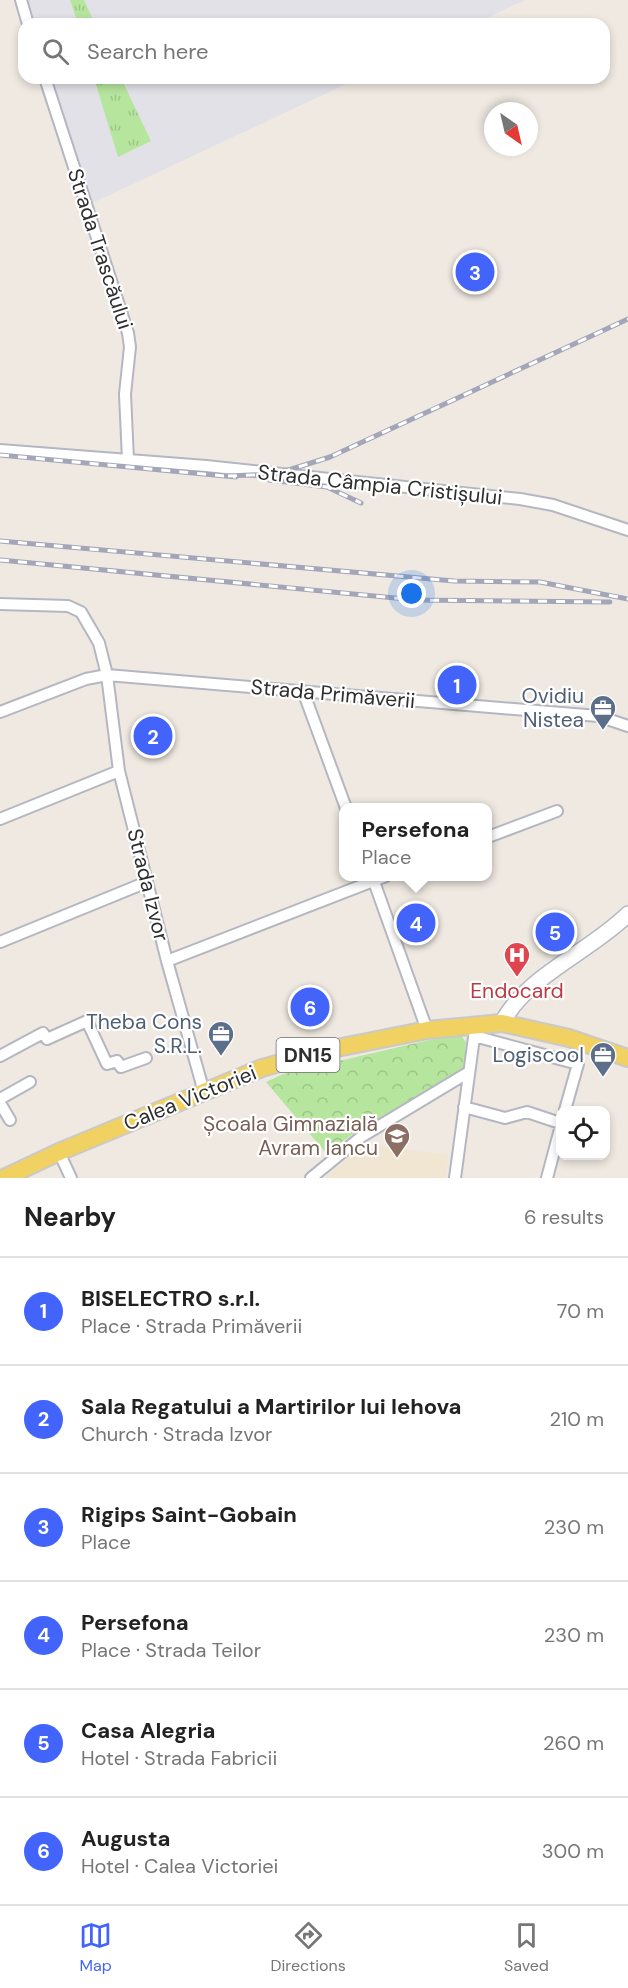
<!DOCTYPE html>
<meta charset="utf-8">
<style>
body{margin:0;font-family:"DM Sans",sans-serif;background:#f2f2f2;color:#222}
.controls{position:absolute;right:18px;bottom:18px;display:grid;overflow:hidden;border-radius:12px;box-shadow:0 3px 9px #0003}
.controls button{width:54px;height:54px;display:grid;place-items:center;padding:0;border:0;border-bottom:2px solid #e0e0e0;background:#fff;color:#222;font:30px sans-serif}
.compass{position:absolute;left:484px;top:102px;width:54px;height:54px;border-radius:50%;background:#fff;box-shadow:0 3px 9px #0003;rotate:146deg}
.you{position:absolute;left:412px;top:594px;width:21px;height:21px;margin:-15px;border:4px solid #fff;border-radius:50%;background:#1a73e8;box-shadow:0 0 0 9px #1a73e833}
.badge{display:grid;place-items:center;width:39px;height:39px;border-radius:50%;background:#4264fb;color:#fff;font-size:20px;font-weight:700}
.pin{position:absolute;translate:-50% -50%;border:3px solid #fff;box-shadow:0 2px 6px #0006}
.popup{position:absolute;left:339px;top:803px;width:153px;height:78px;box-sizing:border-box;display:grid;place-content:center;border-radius:12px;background:#fff;filter:drop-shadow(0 2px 4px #0005);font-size:20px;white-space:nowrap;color:#767676}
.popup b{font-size:22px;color:#222}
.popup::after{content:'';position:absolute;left:50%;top:100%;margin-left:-12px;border:12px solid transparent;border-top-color:#fff}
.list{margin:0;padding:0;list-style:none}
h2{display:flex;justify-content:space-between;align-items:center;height:78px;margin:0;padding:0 24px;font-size:26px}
h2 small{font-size:20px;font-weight:400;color:#767676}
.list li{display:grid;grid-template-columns:39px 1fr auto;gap:18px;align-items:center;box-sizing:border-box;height:108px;padding:0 24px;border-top:2px solid #e0e0e0}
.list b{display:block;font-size:22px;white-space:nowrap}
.list p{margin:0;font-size:20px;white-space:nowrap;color:#767676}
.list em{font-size:20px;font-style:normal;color:#767676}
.icon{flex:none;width:33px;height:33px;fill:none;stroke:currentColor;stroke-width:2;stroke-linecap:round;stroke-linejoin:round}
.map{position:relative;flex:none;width:628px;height:1178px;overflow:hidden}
.search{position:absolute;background:#fff;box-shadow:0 3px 9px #0003;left:18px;right:18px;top:18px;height:66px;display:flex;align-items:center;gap:15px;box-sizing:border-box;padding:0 21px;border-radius:18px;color:#767676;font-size:22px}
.sheet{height:726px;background:#fff}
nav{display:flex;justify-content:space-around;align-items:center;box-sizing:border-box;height:84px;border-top:2px solid #e0e0e0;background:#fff;font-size:16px;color:#767676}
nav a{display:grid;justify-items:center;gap:3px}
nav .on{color:#4264fb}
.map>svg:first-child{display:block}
.industrial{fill:#e3e1e8}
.education{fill:#f0e6d1}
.grass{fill:url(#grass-tufts)}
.park{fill:url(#park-crowns)}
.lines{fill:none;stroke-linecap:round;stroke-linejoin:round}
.street-casing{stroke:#b4b7c1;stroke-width:14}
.secondary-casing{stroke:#b4b7c1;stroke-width:18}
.primary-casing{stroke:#c9c9c9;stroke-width:20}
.street{stroke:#fff;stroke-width:10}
.secondary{stroke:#fff;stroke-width:15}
.primary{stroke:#f2d163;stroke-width:16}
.rail-casing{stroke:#a3a6b8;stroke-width:5}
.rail{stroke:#fff;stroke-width:3;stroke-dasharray:9;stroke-linecap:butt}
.labels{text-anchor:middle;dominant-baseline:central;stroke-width:4.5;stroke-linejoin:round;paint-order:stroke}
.shield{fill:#fff;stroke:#6d6d6d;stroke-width:1.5}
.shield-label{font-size:20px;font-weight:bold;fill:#2e2e2e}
.street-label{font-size:21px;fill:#2e2e2e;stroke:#fff}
.service-label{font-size:21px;fill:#4e5e75;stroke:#fff;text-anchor:end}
.health-label{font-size:21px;fill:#be3a42;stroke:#fff}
.education-label{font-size:21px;fill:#785e54;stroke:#fff;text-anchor:end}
</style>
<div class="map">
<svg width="628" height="1178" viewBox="0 0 628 1178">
<defs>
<pattern id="grass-tufts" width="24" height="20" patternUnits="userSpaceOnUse" patternTransform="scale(1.5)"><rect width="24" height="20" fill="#b6e59e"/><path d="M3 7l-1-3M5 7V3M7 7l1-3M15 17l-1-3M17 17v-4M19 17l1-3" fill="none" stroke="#9dc588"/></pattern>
<pattern id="park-crowns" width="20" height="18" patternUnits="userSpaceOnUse" patternTransform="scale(1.5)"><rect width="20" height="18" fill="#b6e59e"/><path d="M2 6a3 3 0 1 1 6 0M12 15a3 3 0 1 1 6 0" fill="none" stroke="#9dc588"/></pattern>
</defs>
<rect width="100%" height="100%" fill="#efe9e1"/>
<path class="industrial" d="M22,0H525L474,24H29Z
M46,78H359L86,206Z"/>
<path class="education" d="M369,1145L448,1155L446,1178H325L357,1151Z"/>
<path class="grass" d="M70,0H84L95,24H78Z
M94,78H121L151,141L118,157Z"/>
<path class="park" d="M459,1033L466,1042L464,1068L357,1131L326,1153L266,1082L283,1074Z"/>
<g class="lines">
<g class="street-casing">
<path id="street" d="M21,0L28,24
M45,78L128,333L130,347L125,394L128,460
M0,450L206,466L520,499L553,505L628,530
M0,604L68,606L81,612L99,643L107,675L119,771L167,961L204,1092
M303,691L346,808
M0,712L86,679L107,675L598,716L628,726
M0,819L119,771
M488,837L557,811
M372,876L427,1030
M0,942L147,882
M167,961L386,876
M474,1036L578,1064L565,1110
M0,1056L43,1033L47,1039L87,1021L107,1064L117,1061L121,1067L146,1058
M0,1099L30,1082
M0,1103L10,1120
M464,1107L505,1118L527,1112L560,1123
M59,1152L71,1178
M311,1178L361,1137L469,1072
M455,1178L475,1030
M547,1178L560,1129"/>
</g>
<g class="secondary-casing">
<path id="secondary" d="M502,1023C525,977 591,951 628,914"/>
</g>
<g class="primary-casing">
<path id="primary" d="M4,1178L59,1152L262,1068L322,1051L427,1030L502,1023L569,1038L628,1058"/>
</g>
<use href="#street" class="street"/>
<use href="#secondary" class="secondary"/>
<use href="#primary" class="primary"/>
<g class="rail-casing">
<path id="rail" d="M0,455L236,477
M228,476L276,474L330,457L628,319
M269,480L327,487L361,503
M0,541L454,581L540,582L628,599
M0,560L416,600L610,602"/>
</g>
<use href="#rail" class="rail"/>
</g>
<defs>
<g id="office-pin" transform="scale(1.35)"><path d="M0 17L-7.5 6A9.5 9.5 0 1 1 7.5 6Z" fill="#5c6f8a" stroke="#fff"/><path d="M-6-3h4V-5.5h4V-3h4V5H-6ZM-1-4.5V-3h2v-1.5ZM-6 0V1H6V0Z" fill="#fff"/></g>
<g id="hospital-pin" transform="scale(1.35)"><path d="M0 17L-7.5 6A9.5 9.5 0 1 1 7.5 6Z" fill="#e0444e" stroke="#fff"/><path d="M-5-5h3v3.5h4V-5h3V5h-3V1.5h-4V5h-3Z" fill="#fff"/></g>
<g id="school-pin" transform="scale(1.35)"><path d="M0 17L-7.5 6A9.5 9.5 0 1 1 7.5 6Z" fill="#8d6e63" stroke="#fff"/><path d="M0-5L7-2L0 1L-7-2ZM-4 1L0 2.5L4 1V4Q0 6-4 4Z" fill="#fff"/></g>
</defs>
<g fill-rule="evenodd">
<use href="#office-pin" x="603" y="708"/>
<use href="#hospital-pin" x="517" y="955"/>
<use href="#office-pin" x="221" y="1034"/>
<use href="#office-pin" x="603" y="1055"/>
<use href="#school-pin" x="397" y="1136"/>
</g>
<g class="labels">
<rect class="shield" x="276.5" y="1038" width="63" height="34" rx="4.5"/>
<g class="shield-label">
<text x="308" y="1055">DN15</text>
</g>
<g class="street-label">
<text transform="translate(100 249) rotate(72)">Strada Trascăului</text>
<text transform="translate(380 485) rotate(6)">Strada Câmpia Cristișului</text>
<text transform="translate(333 694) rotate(5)">Strada Primăverii</text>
<text transform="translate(148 885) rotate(76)">Strada Izvor</text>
<text transform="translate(190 1098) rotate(-22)">Calea Victoriei</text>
</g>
<g class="service-label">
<text x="584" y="696">Ovidiu<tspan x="584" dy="24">Nistea</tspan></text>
<text x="202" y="1022">Theba Cons<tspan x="202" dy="24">S.R.L.</tspan></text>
<text x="584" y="1055">Logiscool</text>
</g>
<g class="health-label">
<text x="517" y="991">Endocard</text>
</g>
<g class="education-label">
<text x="378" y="1124">Școala Gimnazială<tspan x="378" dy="24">Avram Iancu</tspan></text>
</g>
</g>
</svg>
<div class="controls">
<button><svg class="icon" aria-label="locate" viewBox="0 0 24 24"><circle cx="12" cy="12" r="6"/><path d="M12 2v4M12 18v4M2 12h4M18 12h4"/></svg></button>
</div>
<svg class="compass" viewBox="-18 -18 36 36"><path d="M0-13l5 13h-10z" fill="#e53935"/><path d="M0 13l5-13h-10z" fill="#767676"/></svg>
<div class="you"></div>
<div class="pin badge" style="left:457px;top:685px">1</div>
<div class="pin badge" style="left:153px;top:736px">2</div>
<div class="pin badge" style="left:475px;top:272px">3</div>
<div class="pin badge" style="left:416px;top:923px">4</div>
<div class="popup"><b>Persefona</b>Place</div>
<div class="pin badge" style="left:555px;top:932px">5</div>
<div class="pin badge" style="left:310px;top:1007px">6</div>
<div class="search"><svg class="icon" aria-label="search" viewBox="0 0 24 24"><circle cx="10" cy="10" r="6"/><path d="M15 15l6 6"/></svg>Search here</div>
</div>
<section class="sheet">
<h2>Nearby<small>6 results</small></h2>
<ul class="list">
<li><span class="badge">1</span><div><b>BISELECTRO s.r.l.</b><p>Place · Strada Primăverii</p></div><em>70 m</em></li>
<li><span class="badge">2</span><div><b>Sala Regatului a Martirilor lui Iehova</b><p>Church · Strada Izvor</p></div><em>210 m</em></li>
<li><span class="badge">3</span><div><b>Rigips Saint-Gobain</b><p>Place</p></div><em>230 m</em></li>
<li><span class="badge">4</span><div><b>Persefona</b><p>Place · Strada Teilor</p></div><em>230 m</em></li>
<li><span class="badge">5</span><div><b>Casa Alegria</b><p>Hotel · Strada Fabricii</p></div><em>260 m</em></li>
<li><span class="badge">6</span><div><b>Augusta</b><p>Hotel · Calea Victoriei</p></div><em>300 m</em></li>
</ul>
</section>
<nav>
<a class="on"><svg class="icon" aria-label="map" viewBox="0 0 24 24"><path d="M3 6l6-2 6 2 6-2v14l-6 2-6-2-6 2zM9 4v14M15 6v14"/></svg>Map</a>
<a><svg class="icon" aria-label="directions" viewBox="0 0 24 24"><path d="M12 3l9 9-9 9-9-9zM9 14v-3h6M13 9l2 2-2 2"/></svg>Directions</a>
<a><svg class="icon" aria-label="saved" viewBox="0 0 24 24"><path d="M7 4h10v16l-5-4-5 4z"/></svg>Saved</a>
</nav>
